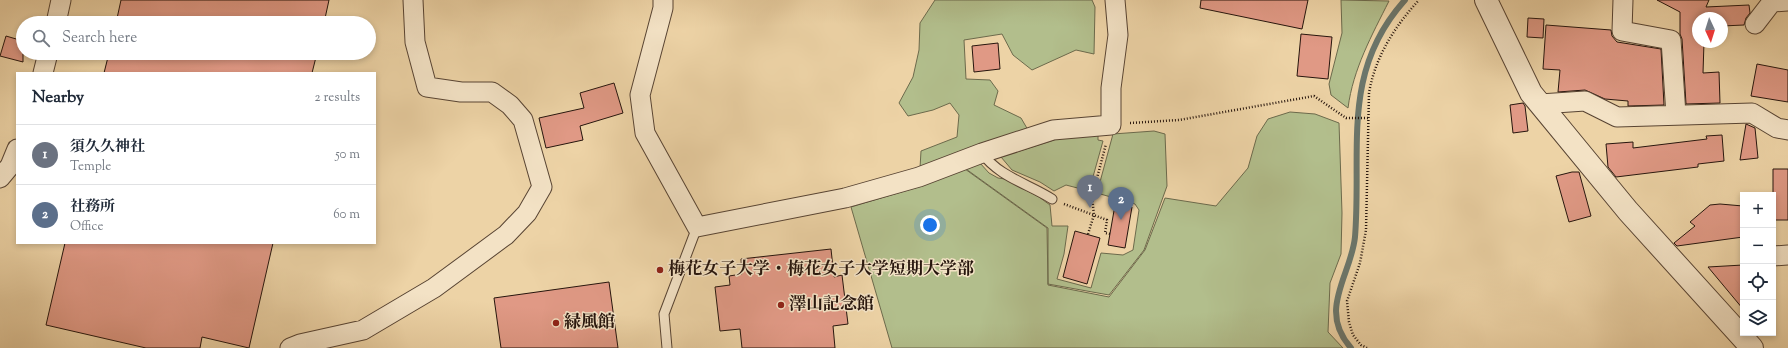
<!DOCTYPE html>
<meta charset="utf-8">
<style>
body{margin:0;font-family:"Sorts Mill Goudy","Noto Serif JP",serif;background:#f2f2f3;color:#1f2937}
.controls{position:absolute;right:12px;bottom:12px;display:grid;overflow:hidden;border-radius:0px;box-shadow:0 2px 6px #0003}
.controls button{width:36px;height:36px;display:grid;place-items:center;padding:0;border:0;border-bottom:1px solid #e0e1e3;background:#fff;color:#1f2937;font:20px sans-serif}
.compass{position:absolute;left:1692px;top:12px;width:36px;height:36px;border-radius:50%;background:#fff;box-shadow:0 2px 6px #0003;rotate:176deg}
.you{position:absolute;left:930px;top:225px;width:14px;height:14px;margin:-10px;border:3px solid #fff;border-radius:50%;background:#1a73e8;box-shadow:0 0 0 6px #1a73e833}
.badge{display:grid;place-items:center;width:26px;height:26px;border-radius:50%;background:#8f2418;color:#fff;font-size:13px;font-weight:700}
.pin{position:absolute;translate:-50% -33px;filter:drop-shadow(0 1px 2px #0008)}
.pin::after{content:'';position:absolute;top:21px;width:14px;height:12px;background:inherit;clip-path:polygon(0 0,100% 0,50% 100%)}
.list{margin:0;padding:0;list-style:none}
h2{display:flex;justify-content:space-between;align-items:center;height:52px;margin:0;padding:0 16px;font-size:17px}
h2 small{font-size:13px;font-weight:400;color:#747a83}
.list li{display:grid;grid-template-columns:26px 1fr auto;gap:12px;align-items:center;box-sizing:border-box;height:60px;padding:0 16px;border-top:1px solid #e0e1e3}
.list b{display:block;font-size:15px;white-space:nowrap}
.list p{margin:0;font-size:13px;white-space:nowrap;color:#747a83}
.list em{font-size:13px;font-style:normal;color:#747a83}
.icon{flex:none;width:22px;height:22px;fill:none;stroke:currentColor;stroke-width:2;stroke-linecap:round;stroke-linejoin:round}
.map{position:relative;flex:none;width:1788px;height:348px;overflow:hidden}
.search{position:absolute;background:#fff;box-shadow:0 2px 6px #0003;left:16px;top:16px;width:360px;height:44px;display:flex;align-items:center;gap:10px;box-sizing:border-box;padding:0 14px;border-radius:22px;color:#747a83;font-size:15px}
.panel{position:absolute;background:#fff;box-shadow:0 2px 6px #0003;left:16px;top:72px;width:360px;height:172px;border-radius:0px}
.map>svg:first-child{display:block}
.green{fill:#b2be8c;stroke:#6c6a4c}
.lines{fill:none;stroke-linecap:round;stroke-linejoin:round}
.stream{stroke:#6b766b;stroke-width:6}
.building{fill:#e09985;stroke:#26150d}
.service-casing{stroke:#584433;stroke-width:11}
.minor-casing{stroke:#584433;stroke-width:21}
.tertiary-casing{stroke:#584433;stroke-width:24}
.path{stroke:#26150d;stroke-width:2.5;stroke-dasharray:1 2;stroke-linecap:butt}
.service{stroke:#f3e2c5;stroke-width:9}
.minor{stroke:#f3e2c5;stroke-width:19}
.tertiary{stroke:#f3e2c5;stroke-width:22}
.poi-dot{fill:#8f2418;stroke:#f3e2c5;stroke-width:1.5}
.labels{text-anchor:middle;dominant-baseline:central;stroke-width:3;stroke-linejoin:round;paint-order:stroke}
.poi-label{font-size:17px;font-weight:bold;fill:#26150d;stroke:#f3e2c5;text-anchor:start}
</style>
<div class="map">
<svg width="1788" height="348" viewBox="0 0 1788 348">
<rect width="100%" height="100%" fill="#edd3a6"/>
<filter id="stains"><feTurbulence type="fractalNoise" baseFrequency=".005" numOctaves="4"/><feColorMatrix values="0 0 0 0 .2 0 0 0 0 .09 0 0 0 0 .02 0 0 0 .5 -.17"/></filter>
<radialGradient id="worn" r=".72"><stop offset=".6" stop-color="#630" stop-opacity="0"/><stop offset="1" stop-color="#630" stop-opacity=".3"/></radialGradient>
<path class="green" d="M935,0H1092L1095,7L1094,54L1076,50L1032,70L1013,55L1002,34L964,40L966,79L990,80L998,91L994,105L1021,118L1028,130L920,168L921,151L957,137L959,115L950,103L933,110L908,116L899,103L913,77L919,50L920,23Z
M1341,0L1389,1C1372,35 1353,69 1348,108L1331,95L1329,84L1342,33Z
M1290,112L1315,114L1339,123L1342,213L1341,254L1330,283L1328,332L1343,348H892L851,207L921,186L965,169L1047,228L1048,285L1109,297L1145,250L1165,198L1216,206L1248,168L1257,136L1268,119Z
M1154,131L1165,134L1167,186L1144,250L1109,295L1048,284V228L966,169L980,163L989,173L998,178L1005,179L1039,197L1050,205L1052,226H1068L1064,254L1057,279L1091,288L1101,253L1123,255L1133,250L1139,210L1135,204L1097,193L1113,134Z
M1098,135V140L1103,141L1089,191L1066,185L1054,191L1040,182L1012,170L1001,157L1057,139Z"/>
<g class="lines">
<path class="stream" d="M1351,348C1317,310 1351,276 1355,237C1362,150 1340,72 1405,0"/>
</g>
<path class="building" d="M121,0H329L324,23H116Z
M1201,0H1308L1302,29L1200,8Z
M1657,0H1709L1706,7L1749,5L1750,13L1746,18L1744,25L1722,26V18H1698V42H1704L1703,73L1719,72L1720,103L1686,104L1682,39L1680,34V12Z
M1528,18L1544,19L1543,38L1527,37Z
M1546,25L1611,30L1612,36L1617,42L1661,49L1664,105L1628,106V101L1605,99L1585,90L1558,92L1560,70L1543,69Z
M1301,34L1332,37L1328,79L1297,76Z
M6,36L23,41V62L0,56Z
M998,43L1000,69L974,72L972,46Z
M109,53H317L312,73H104Z
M1757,64L1788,70V102L1751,96Z
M614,83L623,113L580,126L583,140L546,148L539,118L584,108L580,93Z
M1523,103L1525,106L1528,131L1513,133L1510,105Z
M1746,124L1755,128L1758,158L1740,160Z
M1722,135L1724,161L1698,164V167L1616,177L1608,167L1606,144L1633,142V148L1707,139L1706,136Z
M1773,169H1788V220H1773Z
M1572,172H1579L1591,216L1569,222L1556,176Z
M1720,204L1743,206V237L1677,246L1674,243L1695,226L1690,222L1710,205Z
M1115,205L1132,207L1125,248L1108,245Z
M1075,231L1100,238L1087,284L1063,277Z
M65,243H273L249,348L202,337L200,348H146L46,325Z
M831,249L834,277L842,275L848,324L833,326L835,348H742L740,329L720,331L715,287L730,285L729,276L742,274L741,259Z
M1743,265V309L1708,267Z
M609,282L618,348H501L494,298Z"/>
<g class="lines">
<g class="service-casing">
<path id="service" d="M982,153C999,177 1029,184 1052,199
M667,348L664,314L697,227"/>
</g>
<g class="minor-casing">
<path id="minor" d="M663,0V8L640,95L645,133L697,227L845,198L919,177L982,153L1053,130L1111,125V88L1118,35L1115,0
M1623,0L1622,31L1671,40L1676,115
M56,23L61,0
M1755,24L1772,2L1788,1
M43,73L48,53
M1540,104L1585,101L1617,117L1752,113L1777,128L1788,130
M0,178L10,166L17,149
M1773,256L1788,255
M290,348L300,344L363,330L434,288L506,235L527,213L542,187L523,120L510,105L492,92H461L427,87L415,42L413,0"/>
</g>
<g class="tertiary-casing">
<path id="tertiary" d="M1486,0L1531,93L1628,211L1752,348"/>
</g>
<path class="path" d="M1130,123L1179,120L1314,96L1346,118H1368
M1064,204L1107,220L1105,233L1110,234
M1088,234L1094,215L1092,197L1106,144
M1367,348L1361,345L1353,335L1349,322L1347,301L1360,263L1366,230L1369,93C1375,57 1395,26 1419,0"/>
<use href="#service" class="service"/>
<use href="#minor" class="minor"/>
<use href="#tertiary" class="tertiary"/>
</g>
<g class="poi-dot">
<circle cx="660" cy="270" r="4"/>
<circle cx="781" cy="305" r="4"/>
<circle cx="556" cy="323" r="4"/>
</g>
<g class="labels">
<g class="poi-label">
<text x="668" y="270">梅花女子大学・梅花女子大学短期大学部</text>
<text x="789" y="305">澤山記念館</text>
<text x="564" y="323">緑風館</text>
</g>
</g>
<rect width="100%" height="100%" filter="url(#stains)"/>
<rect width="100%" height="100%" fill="url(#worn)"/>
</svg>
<div class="controls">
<button>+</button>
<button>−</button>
<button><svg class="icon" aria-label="locate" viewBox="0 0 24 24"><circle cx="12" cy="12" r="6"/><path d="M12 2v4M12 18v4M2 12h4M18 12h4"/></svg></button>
<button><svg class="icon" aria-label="layers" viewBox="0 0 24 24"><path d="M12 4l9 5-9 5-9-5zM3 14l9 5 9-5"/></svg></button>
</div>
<svg class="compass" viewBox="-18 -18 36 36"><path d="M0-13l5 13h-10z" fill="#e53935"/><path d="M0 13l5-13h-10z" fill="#747a83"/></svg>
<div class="you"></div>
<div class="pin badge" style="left:1090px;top:208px;background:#6b7280">1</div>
<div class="pin badge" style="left:1121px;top:220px;background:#5c6f8a">2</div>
<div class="search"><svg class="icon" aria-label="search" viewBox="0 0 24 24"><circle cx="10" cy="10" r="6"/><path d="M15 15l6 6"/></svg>Search here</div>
<section class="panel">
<h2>Nearby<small>2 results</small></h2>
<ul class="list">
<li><span class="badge" style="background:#6b7280">1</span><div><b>須久久神社</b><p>Temple</p></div><em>50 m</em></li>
<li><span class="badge" style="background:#5c6f8a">2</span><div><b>社務所</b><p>Office</p></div><em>60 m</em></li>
</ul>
</section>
</div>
